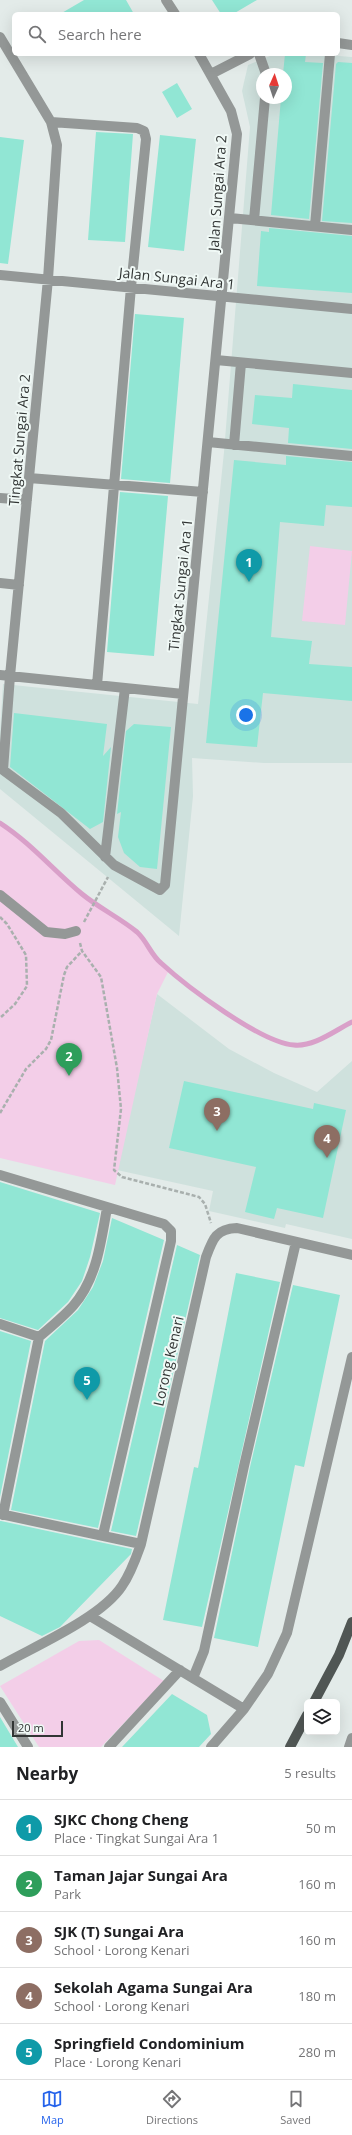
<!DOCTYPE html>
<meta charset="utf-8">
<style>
body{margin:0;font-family:"Open Sans",sans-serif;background:#f6f6f6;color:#202124}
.controls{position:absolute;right:12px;bottom:12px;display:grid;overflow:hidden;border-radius:6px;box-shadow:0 4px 16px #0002}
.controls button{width:36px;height:36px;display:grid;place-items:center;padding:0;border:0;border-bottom:1px solid #e0e0e0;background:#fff;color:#202124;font:20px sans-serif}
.compass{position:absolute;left:256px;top:68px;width:36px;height:36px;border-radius:50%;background:#fff;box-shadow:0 4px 16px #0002;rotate:3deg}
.scale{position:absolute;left:12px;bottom:10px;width:51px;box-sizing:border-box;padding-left:4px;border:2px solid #313534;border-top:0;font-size:11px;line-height:14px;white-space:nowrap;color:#313534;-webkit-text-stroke:3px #f0f9f6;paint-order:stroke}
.you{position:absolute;left:246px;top:715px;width:14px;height:14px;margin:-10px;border:3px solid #fff;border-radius:50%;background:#1a73e8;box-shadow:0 0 0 6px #1a73e833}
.badge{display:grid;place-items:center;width:26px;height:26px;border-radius:50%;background:#2563eb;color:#fff;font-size:13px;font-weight:700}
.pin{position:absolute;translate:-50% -33px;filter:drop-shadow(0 1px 2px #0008)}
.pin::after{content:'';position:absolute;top:21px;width:14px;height:12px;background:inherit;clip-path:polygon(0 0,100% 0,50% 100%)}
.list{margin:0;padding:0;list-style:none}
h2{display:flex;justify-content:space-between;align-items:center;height:52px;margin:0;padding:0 16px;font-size:17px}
h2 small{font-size:13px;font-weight:400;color:#757577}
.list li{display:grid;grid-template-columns:26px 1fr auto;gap:12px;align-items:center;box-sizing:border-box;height:56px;padding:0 16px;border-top:1px solid #e0e0e0}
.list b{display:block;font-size:15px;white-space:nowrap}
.list p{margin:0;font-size:13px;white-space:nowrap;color:#757577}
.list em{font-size:13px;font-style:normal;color:#757577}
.icon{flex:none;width:22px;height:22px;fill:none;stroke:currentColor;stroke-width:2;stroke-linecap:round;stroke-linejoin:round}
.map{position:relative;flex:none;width:352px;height:1747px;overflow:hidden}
.search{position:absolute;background:#fff;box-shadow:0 4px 16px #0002;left:12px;right:12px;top:12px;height:44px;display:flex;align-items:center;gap:10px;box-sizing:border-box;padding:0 14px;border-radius:6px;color:#757577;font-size:15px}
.sheet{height:332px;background:#fff}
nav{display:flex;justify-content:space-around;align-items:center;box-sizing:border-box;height:56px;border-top:1px solid #e0e0e0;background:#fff;font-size:11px;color:#757577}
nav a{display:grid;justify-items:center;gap:2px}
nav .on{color:#2563eb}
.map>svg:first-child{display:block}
.built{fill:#cfe1dd;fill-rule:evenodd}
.green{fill:#f3cee8}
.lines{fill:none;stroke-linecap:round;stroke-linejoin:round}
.stream{stroke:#d9a0c9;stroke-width:5}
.building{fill:#91e6d4}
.path{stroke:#a9b0ae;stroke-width:2.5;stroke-dasharray:4 2;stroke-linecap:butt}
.minor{stroke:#949897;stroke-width:10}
.major{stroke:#505654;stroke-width:10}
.labels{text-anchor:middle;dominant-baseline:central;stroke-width:4;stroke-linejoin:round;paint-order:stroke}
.street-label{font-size:14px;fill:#313534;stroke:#f0f9f6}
</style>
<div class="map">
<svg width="352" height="1747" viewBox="0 0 352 1747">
<rect width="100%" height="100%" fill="#e3ebe9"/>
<path class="built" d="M275,54H314L352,57V763H264L192,758L193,796L179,936L0,789V732L3,684L198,704L224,452L250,127L242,91L248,65ZM262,74H286V98H262Z
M157,994L229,1049L274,1073L317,1092L352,1061V1239L286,1224L285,1228L209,1211L213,1191L117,1170Z"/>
<path class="green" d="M310,546L352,551L345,625L302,621Z
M0,823L18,835L83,894L138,933L159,962L169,970L157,994L115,1185L0,1158Z
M99,1640L164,1681L101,1747H39L0,1686L79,1641Z"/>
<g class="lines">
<path class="stream" d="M0,823C31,843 54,871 82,894C99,908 120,918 137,932C147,941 151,955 161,963C186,986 261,1043 294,1045C314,1047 334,1031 352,1022"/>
</g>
<path class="building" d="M84,0H126L134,14H60Z
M212,0H257L233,14H221Z
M285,54H306L305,62L323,63L309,219L271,215L281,98H286V74H283Z
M338,62L352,63V223L322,221L336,64Z
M177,83L192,109L177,118L162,92Z
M96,132L133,134L125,242L88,240Z
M160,135L196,139L184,251L148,247Z
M0,137L24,140L8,264L0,263Z
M269,228L352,236V293L257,286L261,231L269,232Z
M135,314L184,318L170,483L121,479Z
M293,384L352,390V449L288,443L289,428L252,424L255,395L292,398Z
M286,456L352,462V507L326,505L324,526L280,522L271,637L312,641L309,664L352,667V701L263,693L257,747L206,743L234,460L286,465Z
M120,492L168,496L154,656L107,652Z
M14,713L107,724L103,756L111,747L103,822L90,829L10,767Z
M134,724L171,727L157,869L140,867L124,853L118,837L121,812L117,814L126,731Z
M184,1081L313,1109L314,1103L346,1110L323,1218L277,1208L274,1219L245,1212L256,1167L169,1148Z
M0,1182L100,1213L90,1257L82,1281L68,1302L38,1330L0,1318Z
M112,1218L164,1240L98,1528L11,1510L45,1341L78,1310L93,1287L103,1261Z
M177,1245L200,1255L136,1536L111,1531Z
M236,1273L280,1282L202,1627L163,1620L194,1467L198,1468Z
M293,1285L340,1295L304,1467L295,1465L258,1647L214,1638L250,1467Z
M0,1331L31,1341L0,1497Z
M0,1521H1L132,1549L131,1554L60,1627L42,1636L0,1616Z
M172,1694L207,1715L211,1734L199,1747H122Z
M0,1717L18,1747H0Z"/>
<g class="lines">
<path class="path" d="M0,917L7,924L26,955L27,986L15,1004L0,1018
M84,922L108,877
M80,943L82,951L101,977L117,1068L121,1109L114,1170L122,1177L199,1197L205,1204L211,1223
M0,1113L26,1069L46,1049L51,1040L64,975L67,967L82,951"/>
<path class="minor" d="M166,0L175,14
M0,37L51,122L57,145L48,279L10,676L3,770L61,813L114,865L160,890L165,885L237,134L231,111L199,54
M338,43L352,45
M259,54L266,74
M211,74L250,54
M51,122L137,128L144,131L146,139L131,287L97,685
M230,218L352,230
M254,220L265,98
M315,226L330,54
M0,275L352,309
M216,360L352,373
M208,442L352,456
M234,445L241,363
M29,478L203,492
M0,498L27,500
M0,583L19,585
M0,675L183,694
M105,857L125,688
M0,895L46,932L65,934L76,931
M0,1175L164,1224L171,1231V1241L103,1535
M0,1324L39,1337L3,1515
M39,1337C51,1327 63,1317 73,1306C97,1279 101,1241 107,1208
M0,1514L141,1544
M90,1616L244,1709
M0,1666C35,1646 101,1618 122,1586C131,1573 136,1558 141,1544L206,1257C213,1238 216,1229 237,1228L352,1255
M193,1678L204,1651L244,1466L296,1242
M0,1702L28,1747
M109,1747L180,1670
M211,1747L244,1709L268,1674L287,1633L352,1357
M349,1747L352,1738"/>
<path class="major" d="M314,1702L339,1655L352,1622
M290,1747L307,1715"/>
</g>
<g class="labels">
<g class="street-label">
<text transform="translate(217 193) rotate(-86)">Jalan Sungai Ara 2</text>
<text transform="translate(177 278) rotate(6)">Jalan Sungai Ara 1</text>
<text transform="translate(19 440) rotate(-85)">Tingkat Sungai Ara 2</text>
<text transform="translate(180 585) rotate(-84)">Tingkat Sungai Ara 1</text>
<text transform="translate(168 1361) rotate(-77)">Lorong Kenari</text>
</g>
</g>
</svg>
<div class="controls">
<button><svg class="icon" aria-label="layers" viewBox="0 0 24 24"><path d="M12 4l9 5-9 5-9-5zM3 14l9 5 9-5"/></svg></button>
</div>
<svg class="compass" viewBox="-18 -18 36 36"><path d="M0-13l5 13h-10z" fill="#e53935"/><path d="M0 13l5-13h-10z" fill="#757577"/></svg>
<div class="scale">20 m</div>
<div class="you"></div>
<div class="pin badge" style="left:249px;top:582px;background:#0f9aa8">1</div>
<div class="pin badge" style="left:69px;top:1076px;background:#2e9e5b">2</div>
<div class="pin badge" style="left:217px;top:1131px;background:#8d6e63">3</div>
<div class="pin badge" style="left:327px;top:1158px;background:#8d6e63">4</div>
<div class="pin badge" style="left:87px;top:1400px;background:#0f9aa8">5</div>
<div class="search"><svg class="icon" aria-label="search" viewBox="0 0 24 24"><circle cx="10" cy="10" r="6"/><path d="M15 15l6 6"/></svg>Search here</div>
</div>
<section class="sheet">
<h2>Nearby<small>5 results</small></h2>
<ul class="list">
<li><span class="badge" style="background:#0f9aa8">1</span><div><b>SJKC Chong Cheng</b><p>Place · Tingkat Sungai Ara 1</p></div><em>50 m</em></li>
<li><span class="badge" style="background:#2e9e5b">2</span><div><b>Taman Jajar Sungai Ara</b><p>Park</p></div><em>160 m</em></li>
<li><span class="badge" style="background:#8d6e63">3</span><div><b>SJK (T) Sungai Ara</b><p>School · Lorong Kenari</p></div><em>160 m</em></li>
<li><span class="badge" style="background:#8d6e63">4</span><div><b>Sekolah Agama Sungai Ara</b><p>School · Lorong Kenari</p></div><em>180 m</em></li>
<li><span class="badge" style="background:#0f9aa8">5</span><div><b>Springfield Condominium</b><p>Place · Lorong Kenari</p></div><em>280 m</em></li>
</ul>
</section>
<nav>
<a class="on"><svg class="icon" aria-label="map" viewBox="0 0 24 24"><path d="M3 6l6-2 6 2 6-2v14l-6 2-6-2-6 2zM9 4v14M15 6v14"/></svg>Map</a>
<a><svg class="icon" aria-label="directions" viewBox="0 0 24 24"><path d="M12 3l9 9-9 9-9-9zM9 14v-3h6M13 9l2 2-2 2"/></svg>Directions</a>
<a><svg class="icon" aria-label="saved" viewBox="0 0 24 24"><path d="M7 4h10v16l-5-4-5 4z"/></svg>Saved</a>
</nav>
